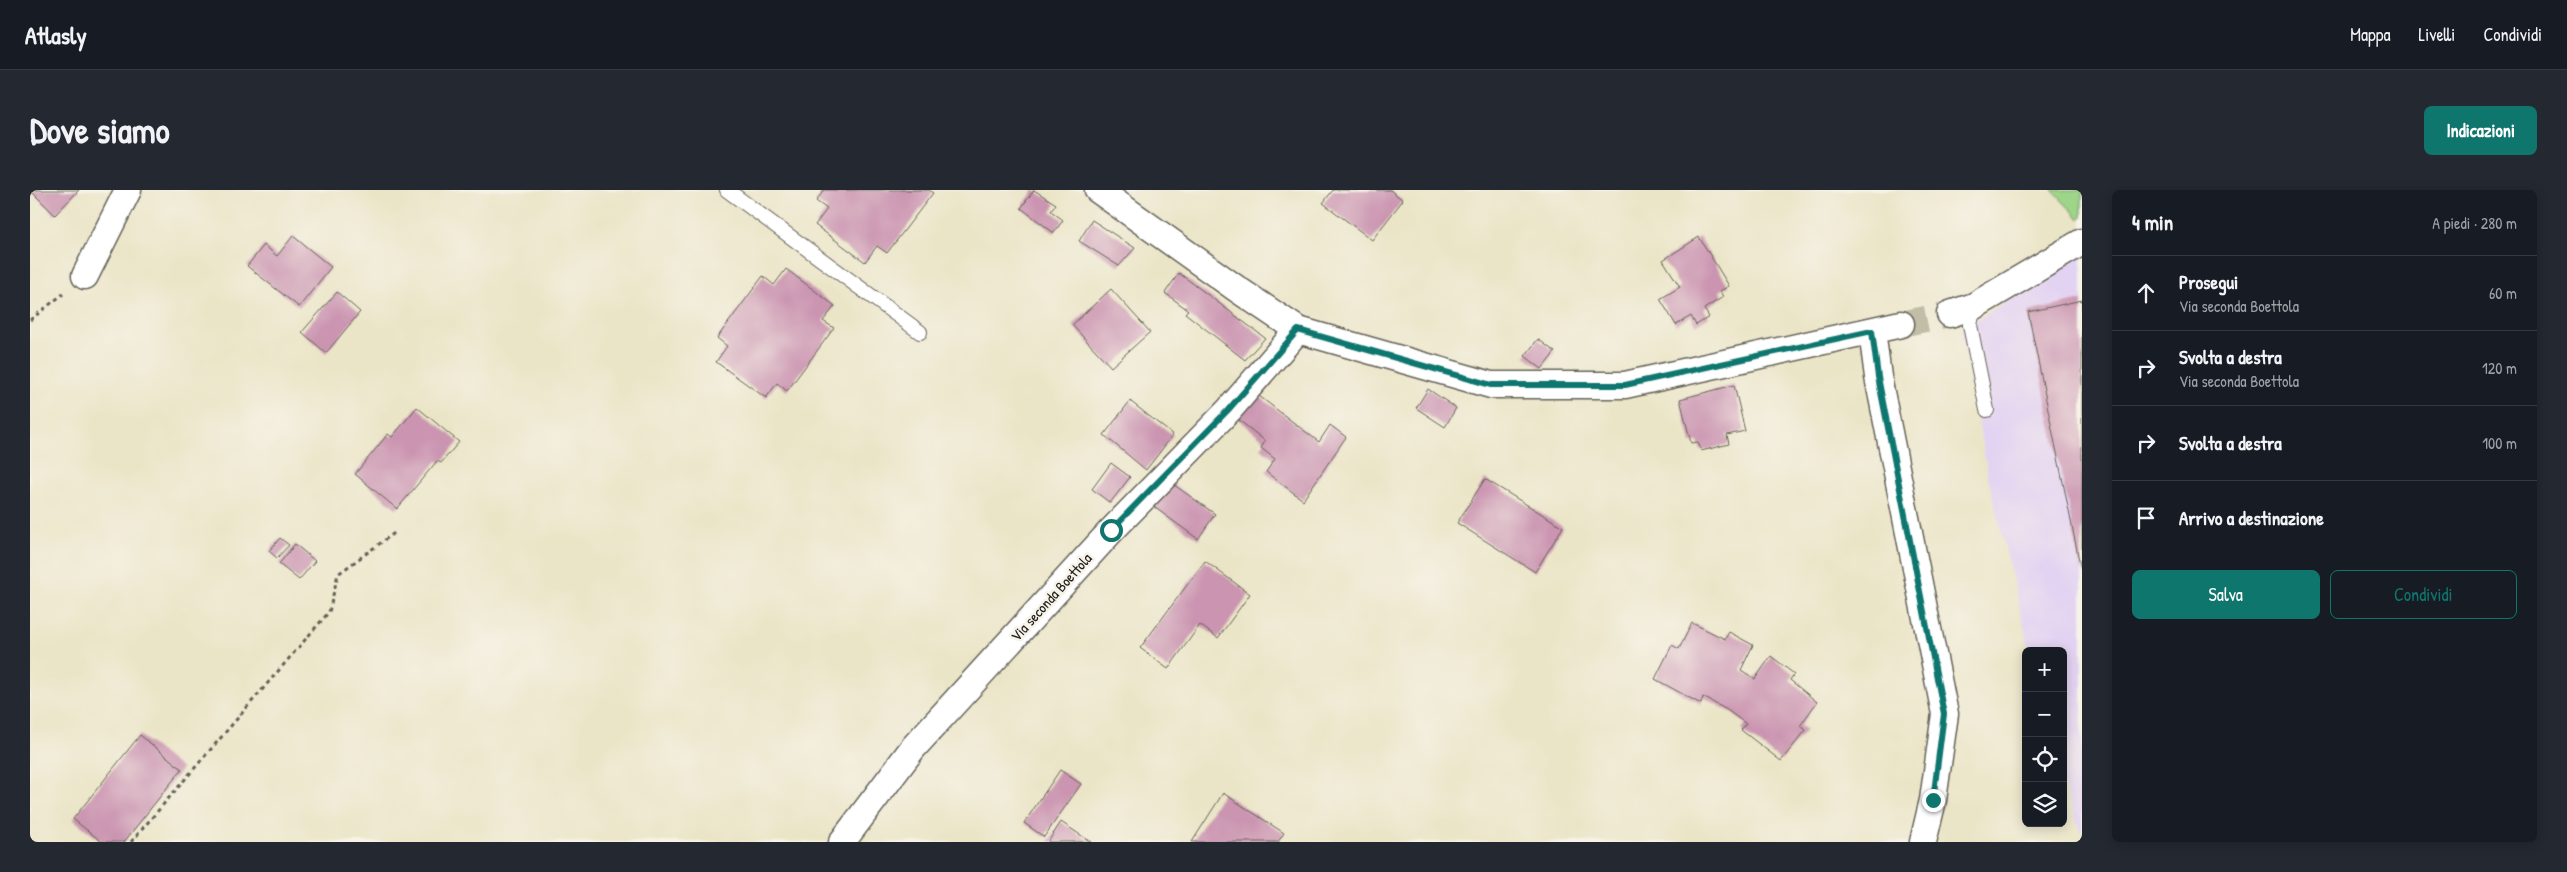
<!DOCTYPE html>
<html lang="it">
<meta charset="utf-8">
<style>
body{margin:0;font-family:"Patrick Hand",sans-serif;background:#242831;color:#f1f3f6}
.controls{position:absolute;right:15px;bottom:15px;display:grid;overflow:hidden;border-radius:8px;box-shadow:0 2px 12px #0003}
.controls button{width:45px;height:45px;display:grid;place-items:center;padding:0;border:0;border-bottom:1px solid #363941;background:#171b24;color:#f1f3f6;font:25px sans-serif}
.stop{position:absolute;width:15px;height:15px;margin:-11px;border:4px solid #0f766e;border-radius:50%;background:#fff}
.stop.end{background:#0f766e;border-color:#fff;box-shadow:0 1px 5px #0008}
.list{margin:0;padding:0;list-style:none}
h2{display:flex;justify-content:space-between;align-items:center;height:65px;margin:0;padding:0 20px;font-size:21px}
h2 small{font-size:16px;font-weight:400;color:#9ea1a6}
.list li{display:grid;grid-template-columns:32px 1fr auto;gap:15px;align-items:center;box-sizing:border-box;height:75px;padding:0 20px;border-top:1px solid #363941}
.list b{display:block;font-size:19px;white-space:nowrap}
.list p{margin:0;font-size:16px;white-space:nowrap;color:#9ea1a6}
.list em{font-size:16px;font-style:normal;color:#9ea1a6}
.actions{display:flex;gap:10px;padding:15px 20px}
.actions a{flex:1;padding:11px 0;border:1px solid #0f766e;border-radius:8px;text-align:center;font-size:18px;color:#0f766e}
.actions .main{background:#0f766e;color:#fff}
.icon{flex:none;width:28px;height:28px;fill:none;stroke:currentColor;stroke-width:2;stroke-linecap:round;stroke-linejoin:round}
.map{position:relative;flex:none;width:2052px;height:652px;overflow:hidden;border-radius:8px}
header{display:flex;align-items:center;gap:30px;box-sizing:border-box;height:70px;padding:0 25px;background:#171b24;border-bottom:1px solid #363941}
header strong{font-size:24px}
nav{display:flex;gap:28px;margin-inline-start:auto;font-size:18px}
.intro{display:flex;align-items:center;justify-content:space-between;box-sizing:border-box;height:120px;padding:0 30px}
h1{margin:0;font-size:35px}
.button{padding:12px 22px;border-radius:8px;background:#0f766e;color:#fff;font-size:18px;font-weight:700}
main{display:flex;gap:30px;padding:0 30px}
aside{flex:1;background:#171b24;border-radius:8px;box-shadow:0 2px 12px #0003}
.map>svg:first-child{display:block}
.built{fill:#e3d3f2}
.green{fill:#9dd689;stroke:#5c7952}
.building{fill:#cb95b1}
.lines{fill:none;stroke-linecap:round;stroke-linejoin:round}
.minor-tunnel{stroke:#c2bda6;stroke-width:26;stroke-dasharray:26 13;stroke-linecap:butt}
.service-casing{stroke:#646258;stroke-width:16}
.minor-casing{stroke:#646258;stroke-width:29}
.path{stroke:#646258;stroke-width:3;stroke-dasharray:4 4;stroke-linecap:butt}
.service{stroke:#fff;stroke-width:14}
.minor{stroke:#fff;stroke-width:26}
.route{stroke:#0f766e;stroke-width:6}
.labels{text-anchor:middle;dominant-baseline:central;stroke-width:5;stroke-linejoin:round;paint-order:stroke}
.street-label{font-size:15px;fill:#1c1c1c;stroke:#f7f3e8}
</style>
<header>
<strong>Atlasly</strong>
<nav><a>Mappa</a><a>Livelli</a><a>Condividi</a></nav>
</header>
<div class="intro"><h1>Dove siamo</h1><a class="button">Indicazioni</a></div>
<main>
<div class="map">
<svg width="2052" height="652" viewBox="0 0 2052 652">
<rect width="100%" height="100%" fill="#f7f3e8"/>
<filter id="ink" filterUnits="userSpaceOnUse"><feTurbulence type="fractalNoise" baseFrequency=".02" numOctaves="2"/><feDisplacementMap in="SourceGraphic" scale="10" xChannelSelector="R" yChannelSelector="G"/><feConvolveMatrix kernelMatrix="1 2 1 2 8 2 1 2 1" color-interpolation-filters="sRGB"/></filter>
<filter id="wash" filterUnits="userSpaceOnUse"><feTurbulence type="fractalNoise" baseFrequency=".0096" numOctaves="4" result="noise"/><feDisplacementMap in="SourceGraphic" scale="20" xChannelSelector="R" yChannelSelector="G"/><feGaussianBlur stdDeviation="1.12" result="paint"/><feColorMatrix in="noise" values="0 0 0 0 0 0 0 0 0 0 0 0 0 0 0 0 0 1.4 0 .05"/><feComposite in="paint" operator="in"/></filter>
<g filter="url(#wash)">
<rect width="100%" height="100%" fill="#ebe5c8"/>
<path class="built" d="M2052,64V645L2033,594V461H2000L1959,291L1931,140Z"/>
<path class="green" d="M2022,0H2052V27L2050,29Z"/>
<g id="blocks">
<path class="building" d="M0,0H49L25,25Z
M794,0H899L903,3L857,63L847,56L835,72L785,35L797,19L786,11Z
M1004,0L1026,14L1021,21L1033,30L1024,43L991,18Z
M1303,0H1360L1373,10L1342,50L1293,13Z
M1062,30L1105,58L1089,76L1049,51Z
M263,46L301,77L269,117L217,76L234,55L247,66Z
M1669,47L1699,96L1690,101L1693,107L1674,119L1679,127L1666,135L1661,126L1646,135L1630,109L1650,97L1633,70Z
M756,79L805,116L793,131L804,138L757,201L747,193L736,208L686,172L697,156L687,148L733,86L744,95Z
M1149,83L1235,148L1215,170L1155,123L1158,120L1135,103Z
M1081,99L1120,142L1081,177L1042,135Z
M307,102L330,122L296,163L272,142Z
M2052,110V380H2051L1998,122Z
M1508,149L1525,162L1512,179L1495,166Z
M1704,195L1715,241L1697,245L1699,254L1671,261L1668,252L1661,253L1650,209Z
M1220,199L1289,252L1300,235L1316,247L1273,310L1236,282L1245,269L1231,258L1235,251L1199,222Z
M1398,199L1426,218L1415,237L1386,218Z
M1100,211L1143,245L1116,280L1074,245Z
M387,217L429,252L411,273L407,271L367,319L325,284L358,244L362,247Z
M1081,273L1100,287L1080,313L1062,299Z
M1455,289L1533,337L1505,382L1427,333Z
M1140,292L1185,324L1168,349L1124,317Z
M250,348L259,355L247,368L239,361Z
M265,354L285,371L269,390L249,374Z
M1175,371L1220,404L1188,448L1170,435L1138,479L1110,458Z
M1662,433L1695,449L1699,442L1723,455L1711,480L1725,489L1741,466L1764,484L1760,490L1787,512L1770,536L1776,540L1751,571L1711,540L1716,534L1697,520L1673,507L1671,514L1625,489L1642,455L1649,459Z
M110,545L152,579L94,652H72L43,629Z
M1030,580L1051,594L1014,647L994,633Z
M1193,603L1254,643L1248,652H1162Z
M1031,632L1061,652H1018Z"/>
</g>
</g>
<g filter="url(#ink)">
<use href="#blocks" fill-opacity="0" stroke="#646258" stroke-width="1"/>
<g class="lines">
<path class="minor-tunnel" d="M1871,134L1920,124"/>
<g class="service-casing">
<path id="service" d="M697,0L890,142
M1944,116L1940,135L1957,220"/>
</g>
<g class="minor-casing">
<path id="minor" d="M1068,0L1207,99L1268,140
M55,86L98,0
M1920,124L1944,116L2052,52
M1842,141L1848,187L1915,524L1903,610L1893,652
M812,652L883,558L1081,341L1199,220L1268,140L1461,195H1595L1871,134"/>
</g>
<path class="path" d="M0,130L33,104
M101,652L299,422L308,384L367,341"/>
<use href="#service" class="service"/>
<use href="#minor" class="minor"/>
</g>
</g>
<g class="lines" filter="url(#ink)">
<path class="route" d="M1081,340L1198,220L1268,140L1461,195H1595L1842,141L1848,187L1914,524L1903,610"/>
</g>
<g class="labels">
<g class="street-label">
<text transform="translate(1021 407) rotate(-48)">Via seconda Boettola</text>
</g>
</g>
</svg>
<div class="controls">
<button>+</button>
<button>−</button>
<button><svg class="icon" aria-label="locate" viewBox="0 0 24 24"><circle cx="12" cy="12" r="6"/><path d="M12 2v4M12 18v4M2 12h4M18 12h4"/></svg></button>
<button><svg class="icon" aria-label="layers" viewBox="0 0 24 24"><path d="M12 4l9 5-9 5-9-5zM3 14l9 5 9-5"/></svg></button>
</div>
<div class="stop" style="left:1081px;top:340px"></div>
<div class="stop end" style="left:1903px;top:610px"></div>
</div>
<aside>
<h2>4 min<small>A piedi · 280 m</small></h2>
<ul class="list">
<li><svg class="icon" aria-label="ahead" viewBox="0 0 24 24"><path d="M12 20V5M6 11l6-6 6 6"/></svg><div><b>Prosegui</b><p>Via seconda Boettola</p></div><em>60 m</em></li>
<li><svg class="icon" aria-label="right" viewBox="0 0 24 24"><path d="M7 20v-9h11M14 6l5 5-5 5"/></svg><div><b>Svolta a destra</b><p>Via seconda Boettola</p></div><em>120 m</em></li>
<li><svg class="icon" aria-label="right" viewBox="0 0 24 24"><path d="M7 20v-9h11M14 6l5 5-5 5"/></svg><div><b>Svolta a destra</b></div><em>100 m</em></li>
<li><svg class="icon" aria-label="arrive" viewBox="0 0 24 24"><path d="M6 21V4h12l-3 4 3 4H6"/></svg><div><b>Arrivo a destinazione</b></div></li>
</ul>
<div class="actions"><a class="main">Salva</a><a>Condividi</a></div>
</aside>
</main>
